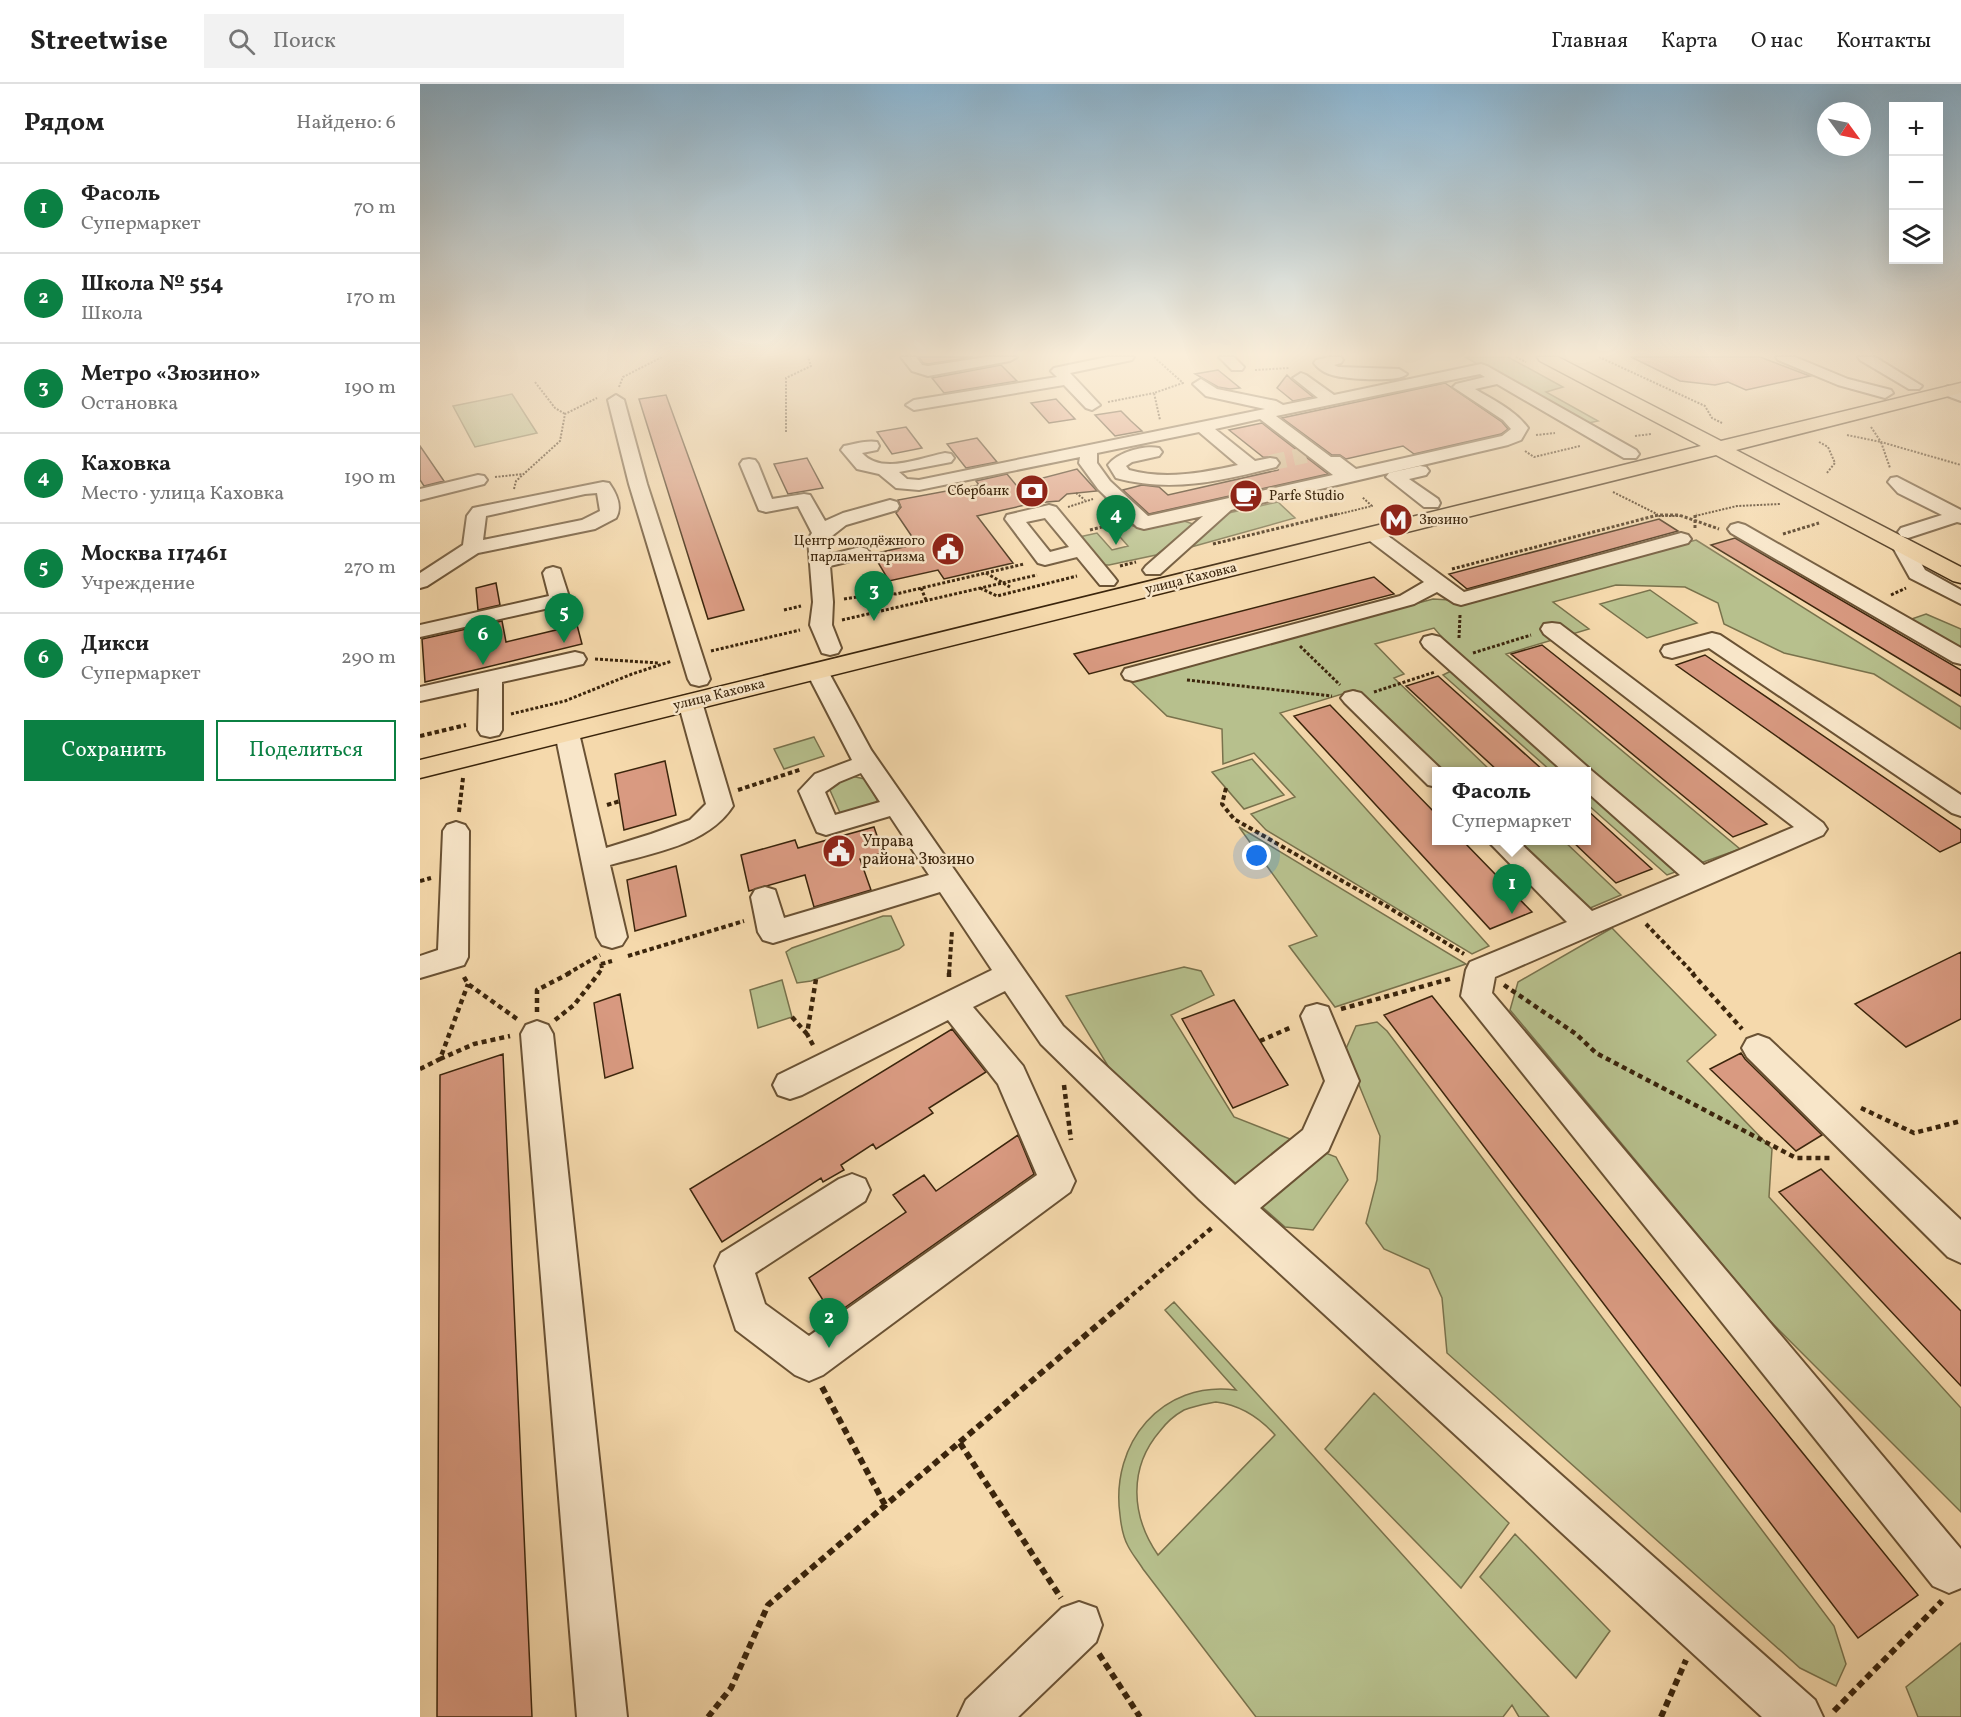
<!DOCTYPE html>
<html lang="ru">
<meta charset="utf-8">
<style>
body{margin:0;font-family:Vollkorn,serif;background:#f2f2f2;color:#222}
.controls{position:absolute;right:18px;top:18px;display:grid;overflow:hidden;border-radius:0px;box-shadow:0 6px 24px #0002}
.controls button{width:54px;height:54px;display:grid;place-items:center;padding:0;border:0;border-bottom:2px solid #e0e0e0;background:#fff;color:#222;font:30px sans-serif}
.compass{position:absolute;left:1397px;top:18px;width:54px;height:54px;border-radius:50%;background:#fff;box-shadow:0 6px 24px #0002;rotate:123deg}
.you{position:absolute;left:837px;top:772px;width:21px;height:21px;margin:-15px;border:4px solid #fff;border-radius:50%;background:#1a73e8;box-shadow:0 0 0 9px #1a73e833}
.badge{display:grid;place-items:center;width:39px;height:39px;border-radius:50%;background:#0b8043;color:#fff;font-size:20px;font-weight:700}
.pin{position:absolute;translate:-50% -50px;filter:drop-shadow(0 2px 3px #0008)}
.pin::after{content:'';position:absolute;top:32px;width:21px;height:18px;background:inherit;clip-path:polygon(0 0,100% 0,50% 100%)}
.popup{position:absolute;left:1012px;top:683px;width:159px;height:78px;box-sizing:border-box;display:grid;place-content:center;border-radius:0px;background:#fff;filter:drop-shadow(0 2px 4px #0005);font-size:20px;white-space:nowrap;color:#767676}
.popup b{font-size:22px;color:#222}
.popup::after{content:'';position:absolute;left:50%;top:100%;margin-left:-12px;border:12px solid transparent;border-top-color:#fff}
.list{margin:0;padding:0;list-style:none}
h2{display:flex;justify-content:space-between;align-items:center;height:78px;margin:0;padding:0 24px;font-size:26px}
h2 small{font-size:20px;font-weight:400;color:#767676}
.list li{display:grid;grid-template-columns:39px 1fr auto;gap:18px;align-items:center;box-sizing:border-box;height:90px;padding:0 24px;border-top:2px solid #e0e0e0}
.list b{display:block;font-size:22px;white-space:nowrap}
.list p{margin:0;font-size:20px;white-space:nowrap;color:#767676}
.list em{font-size:20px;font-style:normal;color:#767676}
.actions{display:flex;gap:12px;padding:18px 24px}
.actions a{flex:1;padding:14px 0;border:2px solid #0b8043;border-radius:0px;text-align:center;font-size:21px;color:#0b8043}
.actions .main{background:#0b8043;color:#fff}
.icon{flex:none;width:33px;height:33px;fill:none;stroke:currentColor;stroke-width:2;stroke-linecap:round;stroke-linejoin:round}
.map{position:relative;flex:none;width:1541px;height:1633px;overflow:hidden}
header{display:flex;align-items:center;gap:36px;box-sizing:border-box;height:84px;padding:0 30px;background:#fff;border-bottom:2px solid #e0e0e0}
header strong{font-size:28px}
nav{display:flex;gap:33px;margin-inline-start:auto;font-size:21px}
.search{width:420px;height:54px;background:#f2f2f2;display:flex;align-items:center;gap:15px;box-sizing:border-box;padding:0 21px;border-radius:0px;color:#767676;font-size:22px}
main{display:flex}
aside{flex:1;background:#fff}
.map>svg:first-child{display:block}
.green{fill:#b7c08d;stroke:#79724c;stroke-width:1.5;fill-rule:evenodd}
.building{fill:#d99a81;stroke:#3b250c;stroke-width:1.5}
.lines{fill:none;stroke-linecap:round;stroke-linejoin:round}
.minor-tunnel{stroke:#d0b58c;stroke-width:16;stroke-dasharray:16 8;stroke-linecap:butt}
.minor-casing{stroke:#6a5234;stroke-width:4}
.major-casing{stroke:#3b250c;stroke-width:3}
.path-far4{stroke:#3b250c;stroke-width:2;stroke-dasharray:2 1.5;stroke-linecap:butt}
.path-far3{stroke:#3b250c;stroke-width:3;stroke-dasharray:3 2;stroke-linecap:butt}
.path-far2{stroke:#3b250c;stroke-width:4;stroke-dasharray:4.5 3;stroke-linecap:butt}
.path-far1{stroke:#3b250c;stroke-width:4.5;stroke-dasharray:5 4;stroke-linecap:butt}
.path{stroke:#3b250c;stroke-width:6;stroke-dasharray:7 4.5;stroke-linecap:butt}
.minor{fill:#f8e6c9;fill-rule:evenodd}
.major{fill:#f5d9ac;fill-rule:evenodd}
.labels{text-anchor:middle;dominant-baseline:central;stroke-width:5;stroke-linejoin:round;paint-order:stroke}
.far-poi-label{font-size:14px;fill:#3b250c;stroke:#f8e6c9;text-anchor:end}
.far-street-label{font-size:14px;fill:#3b250c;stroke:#f8e6c9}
.poi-label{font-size:16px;fill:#3b250c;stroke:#f8e6c9;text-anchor:start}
</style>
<header>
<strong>Streetwise</strong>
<div class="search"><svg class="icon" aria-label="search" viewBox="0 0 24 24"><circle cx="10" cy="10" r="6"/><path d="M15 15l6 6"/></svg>Поиск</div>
<nav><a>Главная</a><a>Карта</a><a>О нас</a><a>Контакты</a></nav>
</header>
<main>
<aside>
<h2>Рядом<small>Найдено: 6</small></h2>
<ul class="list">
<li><span class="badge">1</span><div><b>Фасоль</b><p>Супермаркет</p></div><em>70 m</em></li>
<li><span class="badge">2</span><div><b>Школа № 554</b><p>Школа</p></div><em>170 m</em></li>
<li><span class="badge">3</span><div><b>Метро «Зюзино»</b><p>Остановка</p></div><em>190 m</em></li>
<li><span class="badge">4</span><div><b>Каховка</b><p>Место · улица Каховка</p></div><em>190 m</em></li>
<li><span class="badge">5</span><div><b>Москва 117461</b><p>Учреждение</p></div><em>270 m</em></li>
<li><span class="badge">6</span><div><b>Дикси</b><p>Супермаркет</p></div><em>290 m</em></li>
</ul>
<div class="actions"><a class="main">Сохранить</a><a>Поделиться</a></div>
</aside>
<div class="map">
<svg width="1541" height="1633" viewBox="0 0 1541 1633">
<rect width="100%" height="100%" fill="#f5d9ac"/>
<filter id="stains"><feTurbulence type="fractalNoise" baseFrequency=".00333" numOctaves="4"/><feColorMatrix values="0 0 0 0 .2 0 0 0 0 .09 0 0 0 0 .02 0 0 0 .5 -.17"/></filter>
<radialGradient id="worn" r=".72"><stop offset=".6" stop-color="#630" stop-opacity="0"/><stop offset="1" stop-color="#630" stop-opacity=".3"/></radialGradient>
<path class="green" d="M1045,273H1088L1143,303L1126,308L1178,337L1164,340Z
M92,310L117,349L55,363L33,322Z
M858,418L875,434L764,465L804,430Z
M758,435L776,441L736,471L689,481H683L659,453L677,449L692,466L708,462L693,445L710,441L719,444Z
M1276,456L1541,623V645L1454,590L1364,569L1304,540L1298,519L1265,503L1196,501L1133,518L1169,545L1086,570L1320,765L1247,791L1167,720V688L1131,687L1023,591L1045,580L1014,544L955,560L984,590L974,594L1071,687H1019L935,606L860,629L1069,862L1052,870L846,746L831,730L875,713L834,669L803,680L802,645L747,632L709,596L1013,515L1047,517Z
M1230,506L1277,539L1227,554L1180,520Z
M1506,530L1541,545V568L1486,537Z
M394,653L404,672L364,685L354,665Z
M832,675L864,711L824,725L792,688Z
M426,691L445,695L457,716L455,723L421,731L409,704Z
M819,743L1046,880L915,923L869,862L897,852Z
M1090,757H1144L1201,811L1163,827Z
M463,832H471L483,858L484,861L479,865L391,897L377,899L366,868L372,864Z
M1192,844L1296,951L1267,977L1352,1065L1349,1113L1541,1324V1428L1348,1235L1090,926L1098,898Z
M764,883L781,887L794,911L751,931L814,1033L916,1073L928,1096L893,1146L865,1143L694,992L646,912Z
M362,896L372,933L338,944L330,906Z
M957,938L967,947L1414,1542L1426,1580L1416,1602L1380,1584L1027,1269L1022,1214L1009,1185L964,1165L946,1139L957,1096L960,1052L925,967L936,942Z
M754,1218L1102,1603L1129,1633H1099L1092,1621L1083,1633H836L723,1485C718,1477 712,1470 708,1462C703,1453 701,1441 700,1431C690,1359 742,1296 816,1306L745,1226ZM796,1318C820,1321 839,1333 855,1351L738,1471C711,1432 708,1384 740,1347C746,1339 755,1331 764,1326C774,1322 786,1320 796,1318Z
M954,1309L1089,1439L1041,1504L905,1365Z
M1095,1450L1190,1547L1156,1594L1060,1493Z
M1541,1559V1633H1498L1486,1603Z"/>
<path class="building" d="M499,273H553L508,280L503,279Z
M1211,273H1340L1390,292L1326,306L1308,298L1295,301L1260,297Z
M581,281L597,297L524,309L512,294Z
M798,286L820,304L810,305L798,303L775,290Z
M867,291L872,296L893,313L873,317L857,304Z
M1025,299L1082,338L1088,345L1081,350L994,370L983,362L926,375L920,371H912L862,334Z
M246,311L282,410L324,526L288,535L219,315Z
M636,315L655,335L629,339L611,319Z
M701,327L711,337L722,347L695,352L675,331Z
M842,339L908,390L729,430L703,406L722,401L739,403L748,411L858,386L861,379L858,374L843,373L809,346Z
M486,343L502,364L472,370L457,348Z
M557,354L577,378L546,384L527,360Z
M0,362L24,397L4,402L0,396Z
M387,374L403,404L368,410L354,380Z
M657,385L677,407L647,410L639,417L614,419L557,432L593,479L524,495L518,486L469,497L453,470L497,460L476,429L481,423L478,416L559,401L556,397L587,390L596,401Z
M1239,435L1258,447L1047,505L1029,490Z
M1315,454L1541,586V612L1291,461Z
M954,493L974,510L669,590L654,570Z
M76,499L80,521L58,526L56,504Z
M82,537L86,558L157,541L162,560L5,598L2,555Z
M1122,561L1347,740L1313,753L1091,570Z
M1285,571L1541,746V758L1520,768L1256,581Z
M1018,592L1124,687H1078L986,602Z
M910,621L1017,731V756H1042L1112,828L1070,845L874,632Z
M245,677L256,731L204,746L195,690Z
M1167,726L1232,785L1196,799L1151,756H1167Z
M454,743L463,769L440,775L451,806L394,823L385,791L329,807L321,771L375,756L378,764Z
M256,782L266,832L215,847L207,796Z
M1541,868V935L1486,963L1435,920Z
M200,910L213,984L185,994L174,919Z
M1012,912L1498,1511L1438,1554L964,931Z
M814,916L868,1001L813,1024L762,935Z
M532,945L566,988L509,1024L513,1029L456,1065L453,1060L421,1081L424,1086L403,1098L401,1094L302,1158L270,1105Z
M1321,969L1325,975L1402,1051L1376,1067L1290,985Z
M83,970L112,1633H17L20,991Z
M598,1051L614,1090L413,1232L389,1194L486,1128L473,1111L504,1091L516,1107Z
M1401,1085L1541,1227V1302L1359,1108Z"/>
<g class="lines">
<path class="minor-tunnel" d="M850,379L886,371"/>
<g class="minor-casing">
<path id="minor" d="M481,273H496L502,281L508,282L566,273H597L590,277L508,292L492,287Z
M687,273H714L712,276L650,289L680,321L672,326L666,324L644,301L494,326L486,321L494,316L637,293L631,287L634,284Z
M799,273H814L824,283L822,286H812Z
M910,273H921L923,276L921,279L914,281L918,283L979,285L987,290C979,299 920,295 909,290C903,288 897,283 894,279L896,276Z
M1356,273H1375L1428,295L1471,306L1473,309L1465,314L1418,301L1358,276Z
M1438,273H1455L1502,302L1499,305H1489L1440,276Z
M1061,280L1067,282L1216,366L1219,370L1216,374H1204L1077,300L1055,305C1073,316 1095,326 1108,344L1101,356L1088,361L811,426L740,490H726L723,486L726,482L783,432L724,445L717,443L678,405L659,379L660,373L499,406L476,404L459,390L437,385L421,366L424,362C434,360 447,356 457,358L459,362L457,366L442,369C461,391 500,374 525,369L531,370L534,374L531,378L479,388L487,395L499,396L845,325L786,312L773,300L781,295L797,305L856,317L863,321L898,314L873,294L881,289L886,291L914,311ZM1060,290L1065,293L1036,300L1033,303L1083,336L1091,345L1082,352L936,385L920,373H911L856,332ZM840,335L913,391L728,432L690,397L677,379V369L779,348L818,381C782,389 745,396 709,386L706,382L712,378L739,372L742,368L739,364C724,361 698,368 688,381L696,394C752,409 801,397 856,383L859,379L856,375L850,374L835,377L795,345Z
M1528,302L1541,307V317L1522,310L1520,307Z
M196,311L204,316L227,400L290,595L287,600L279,602L271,600L268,595L209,400L188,316Z
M329,375L335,376L338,380L352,415L384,410L390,411L405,437L423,429L470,416L477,418L479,422L477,426L426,441L408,455L409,471L440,463L447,465L450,469L447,473L410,482L413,518L412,541L421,564L418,569L410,571L402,569L390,541L393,518L388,455L392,449L378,422L346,428L339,426L320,380L323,376Z
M1000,382L1006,383L1009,387L1006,391L989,395L1018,415L1020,419L1018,423H1004L966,393L969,389Z
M58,391L64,392L67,396L64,400L0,416V405Z
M1477,393L1541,426V439L1537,438L1488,454L1481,452L1478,448L1481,444L1522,431L1478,409L1468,398L1471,394Z
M183,398L189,399C196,409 203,422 196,434L175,445L58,469L7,502L0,504V489L43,461L47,432L53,424ZM165,410L177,409L180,427L162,436L63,456L66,432Z
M629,421L636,423L694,493L697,497L694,501H680L657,473L625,481L618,479L585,435L587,431ZM625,434L649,463L630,468L606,438Z
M1318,439L1325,441L1541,564V580L1533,578L1311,449L1308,445L1311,441Z
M953,444L960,446L1044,508L1261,449L1268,451L1271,455L1268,459L1041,521L1034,519L1017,508L994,520L721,595L713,597L705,595L702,590L705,585L980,512L1004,498L946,454L943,450L946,446Z
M1481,454L1488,456L1505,486L1541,506V520L1490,494L1471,460L1474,456Z
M133,483L140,485L150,516L147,520L0,553V541L129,512L123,489L126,485Z
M1132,539L1140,540L1403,739L1407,745L1403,751L1075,893L1072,909L1541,1465V1504L1529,1509L1513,1502L1041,912L1046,886L1050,878L1147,838L1067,756H1097L1172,827L1260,791L1167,708V688H1144L1004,563L1001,558L1004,553L1012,551L1020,553L1172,687L1284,781L1374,743L1124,550L1121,545L1124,540Z
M1292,549L1300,551L1541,711V732L1532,729L1289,564L1252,574L1244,572L1241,567L1244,562Z
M155,568L163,570L166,575L163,580L82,598V646L79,651L70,653L61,651L58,646L59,604L0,617V603Z
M397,580L405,582L408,587L451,666L643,942L815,1101L883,1046L905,997L881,932L886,923L897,920L908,923L939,997L908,1067L840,1124L1395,1616L1403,1633H1342L779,1115L621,960L585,907L553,923L603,982L655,1097L650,1108L403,1291L389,1297L375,1291L316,1246L295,1182L301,1169L419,1095L432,1090L445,1095L450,1106L445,1117L335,1189L345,1220L389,1252L617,1091L578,1000L528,936L382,1011L370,1015L358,1011L353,1001L358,991L572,886L520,808L353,859L343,856L338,848L331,813L335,806L345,803L355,806L364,834L509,791L470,732L406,751L397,748L379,707L395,690L432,676L386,587L389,582ZM441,689L460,718L415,731L405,708L419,698Z
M933,607L941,609L1024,688H1017V703L1008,701L925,619L921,614L925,609Z
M270,611L278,613L282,618L313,722C288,761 232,769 190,781L207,853L202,861L192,864L182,861L177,853L135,649L138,644L147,642L156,644L159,649L186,764L231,750L270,736L286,720L258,618L262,613Z
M36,738L45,741L49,747L48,873L44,881L0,894V872L18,866L23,747L27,741Z
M117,937L128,941L133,950L207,1633H157L101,950L106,941Z
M1338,951L1349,955L1541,1136V1179L1528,1173L1327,973L1322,964L1327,955Z
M659,1518L676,1524L682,1541L676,1558L598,1633H538L546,1616L642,1524Z"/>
</g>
<g class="major-casing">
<path id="major" d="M1117,273H1138L1301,357L1541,299V309L1316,366L1541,483V499L1533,497L1296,371L0,694V676L1281,362L1120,277Z"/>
</g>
<path class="path-far4" d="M734,273L763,299L734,309L740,336
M1096,273L1106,278
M1179,273L1285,322L1292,334L1302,339
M835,286L869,284
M115,298L135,324L145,330
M199,303L203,293L242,273
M688,318L734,309
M1451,343L1461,358L1541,381
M366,348V294L391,282L388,273
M1116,351L1135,349
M1427,351L1461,358L1470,384
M1215,352L1231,350
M1399,358L1408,363L1415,379L1406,390
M1105,367L1114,373L1160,362
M75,393L103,390
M94,405L96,397L140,357L145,330L177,314
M1193,408L1237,430
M656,409L665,416
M648,423L673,415
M911,432L952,422L942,413
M1235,432H1261
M1275,432L1317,422L1360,420"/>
<path class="path-far3" d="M1275,444V431L1277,430
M670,446L698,439
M1363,450L1399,439
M793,460L917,430
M700,482L716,478
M1032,485L1238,431H1259L1299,445
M566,489L590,503
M501,504L506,516
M560,504L577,512L657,492
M1471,511L1486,504
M424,515L463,509L476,510L604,480
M364,526L381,522
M422,536L617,491
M1039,554L1040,531
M880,562L920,601
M291,567L380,546
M1053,569L1111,551
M175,575L239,579
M767,596L912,612
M954,608L1015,588
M91,630L145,617L212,590L252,577"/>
<path class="path-far2" d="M0,652L46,641
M806,704L802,720L814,735L968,823L1044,870
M318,706L382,685
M187,721L200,717
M39,728L43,694
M0,797L11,794
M1226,840L1274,890
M208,872L324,837
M181,880L192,877
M147,890L180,871
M178,890L182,885L181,878
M529,890L532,847"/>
<path class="path-far1" d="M1272,889L1322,945
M44,893L48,900L97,935
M529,893V889
M1084,901L1156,950L1176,969L1376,1074H1412
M921,925L1033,894
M117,928V906L150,889
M372,933L387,950
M135,936L154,921L179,889
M840,957L872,943
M393,961L387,950L396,895
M20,975L54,960L90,952
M0,985L20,975L48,900
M644,1001L651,1056
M1441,1024L1494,1049L1541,1037
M705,1217L794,1142"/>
<path class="path" d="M402,1303L465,1421
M540,1359L641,1514
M679,1570L720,1633
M1414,1627L1522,1517
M288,1633L311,1604L348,1521L707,1216
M1241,1633L1266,1576"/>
<use href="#minor" class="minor"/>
<use href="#major" class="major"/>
</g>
<linearGradient id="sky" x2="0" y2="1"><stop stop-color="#8bb6d3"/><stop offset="0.54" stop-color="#faeeda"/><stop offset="1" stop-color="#faeeda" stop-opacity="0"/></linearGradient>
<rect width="1541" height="501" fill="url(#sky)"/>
<defs>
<g id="bank-disc" transform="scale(1.725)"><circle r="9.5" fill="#8f2418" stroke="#f8e6c9"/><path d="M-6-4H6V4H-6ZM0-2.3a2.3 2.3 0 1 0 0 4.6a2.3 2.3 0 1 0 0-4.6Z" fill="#fff"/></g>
<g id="cafe-disc" transform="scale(1.725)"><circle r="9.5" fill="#8f2418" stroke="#f8e6c9"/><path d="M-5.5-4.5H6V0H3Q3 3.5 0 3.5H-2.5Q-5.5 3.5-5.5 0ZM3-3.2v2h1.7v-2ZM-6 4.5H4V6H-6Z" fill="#fff"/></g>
<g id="metro-disc" transform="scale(1.725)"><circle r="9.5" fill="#8f2418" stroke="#f8e6c9"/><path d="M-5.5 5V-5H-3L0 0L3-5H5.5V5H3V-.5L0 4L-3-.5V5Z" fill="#fff"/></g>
<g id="civic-disc" transform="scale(1.725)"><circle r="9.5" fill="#8f2418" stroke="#f8e6c9"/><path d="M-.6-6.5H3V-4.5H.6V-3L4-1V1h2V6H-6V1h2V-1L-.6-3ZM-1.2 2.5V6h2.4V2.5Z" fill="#fff"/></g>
</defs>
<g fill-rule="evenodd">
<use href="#bank-disc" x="612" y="407"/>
<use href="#cafe-disc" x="826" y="412"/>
<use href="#metro-disc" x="976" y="436"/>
<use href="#civic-disc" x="528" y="465"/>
<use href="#civic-disc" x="419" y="767"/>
</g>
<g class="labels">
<g class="far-poi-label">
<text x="589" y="407">Сбербанк</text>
<text x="849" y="412" text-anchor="start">Parfe Studio</text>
<text x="999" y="436" text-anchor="start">Зюзино</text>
<text x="505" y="457">Центр молодёжного<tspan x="505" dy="16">парламентаризма</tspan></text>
</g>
<g class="far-street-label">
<text transform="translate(771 495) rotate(-14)">улица Каховка</text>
<text transform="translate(299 611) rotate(-14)">улица Каховка</text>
</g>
<g class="poi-label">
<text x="442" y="758">Управа<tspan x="442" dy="18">района Зюзино</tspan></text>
</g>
</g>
<rect width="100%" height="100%" filter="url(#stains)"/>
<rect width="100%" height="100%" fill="url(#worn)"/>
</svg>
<div class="controls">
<button>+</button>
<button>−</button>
<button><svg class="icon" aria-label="layers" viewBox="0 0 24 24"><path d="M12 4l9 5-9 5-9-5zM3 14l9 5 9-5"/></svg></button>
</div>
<svg class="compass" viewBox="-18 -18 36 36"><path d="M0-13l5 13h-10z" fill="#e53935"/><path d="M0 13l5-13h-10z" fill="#767676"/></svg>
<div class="you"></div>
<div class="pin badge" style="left:1092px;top:830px">1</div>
<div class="popup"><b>Фасоль</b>Супермаркет</div>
<div class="pin badge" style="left:409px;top:1264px">2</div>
<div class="pin badge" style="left:454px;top:537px">3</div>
<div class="pin badge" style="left:696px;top:461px">4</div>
<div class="pin badge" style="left:144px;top:559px">5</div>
<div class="pin badge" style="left:63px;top:581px">6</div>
</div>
</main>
